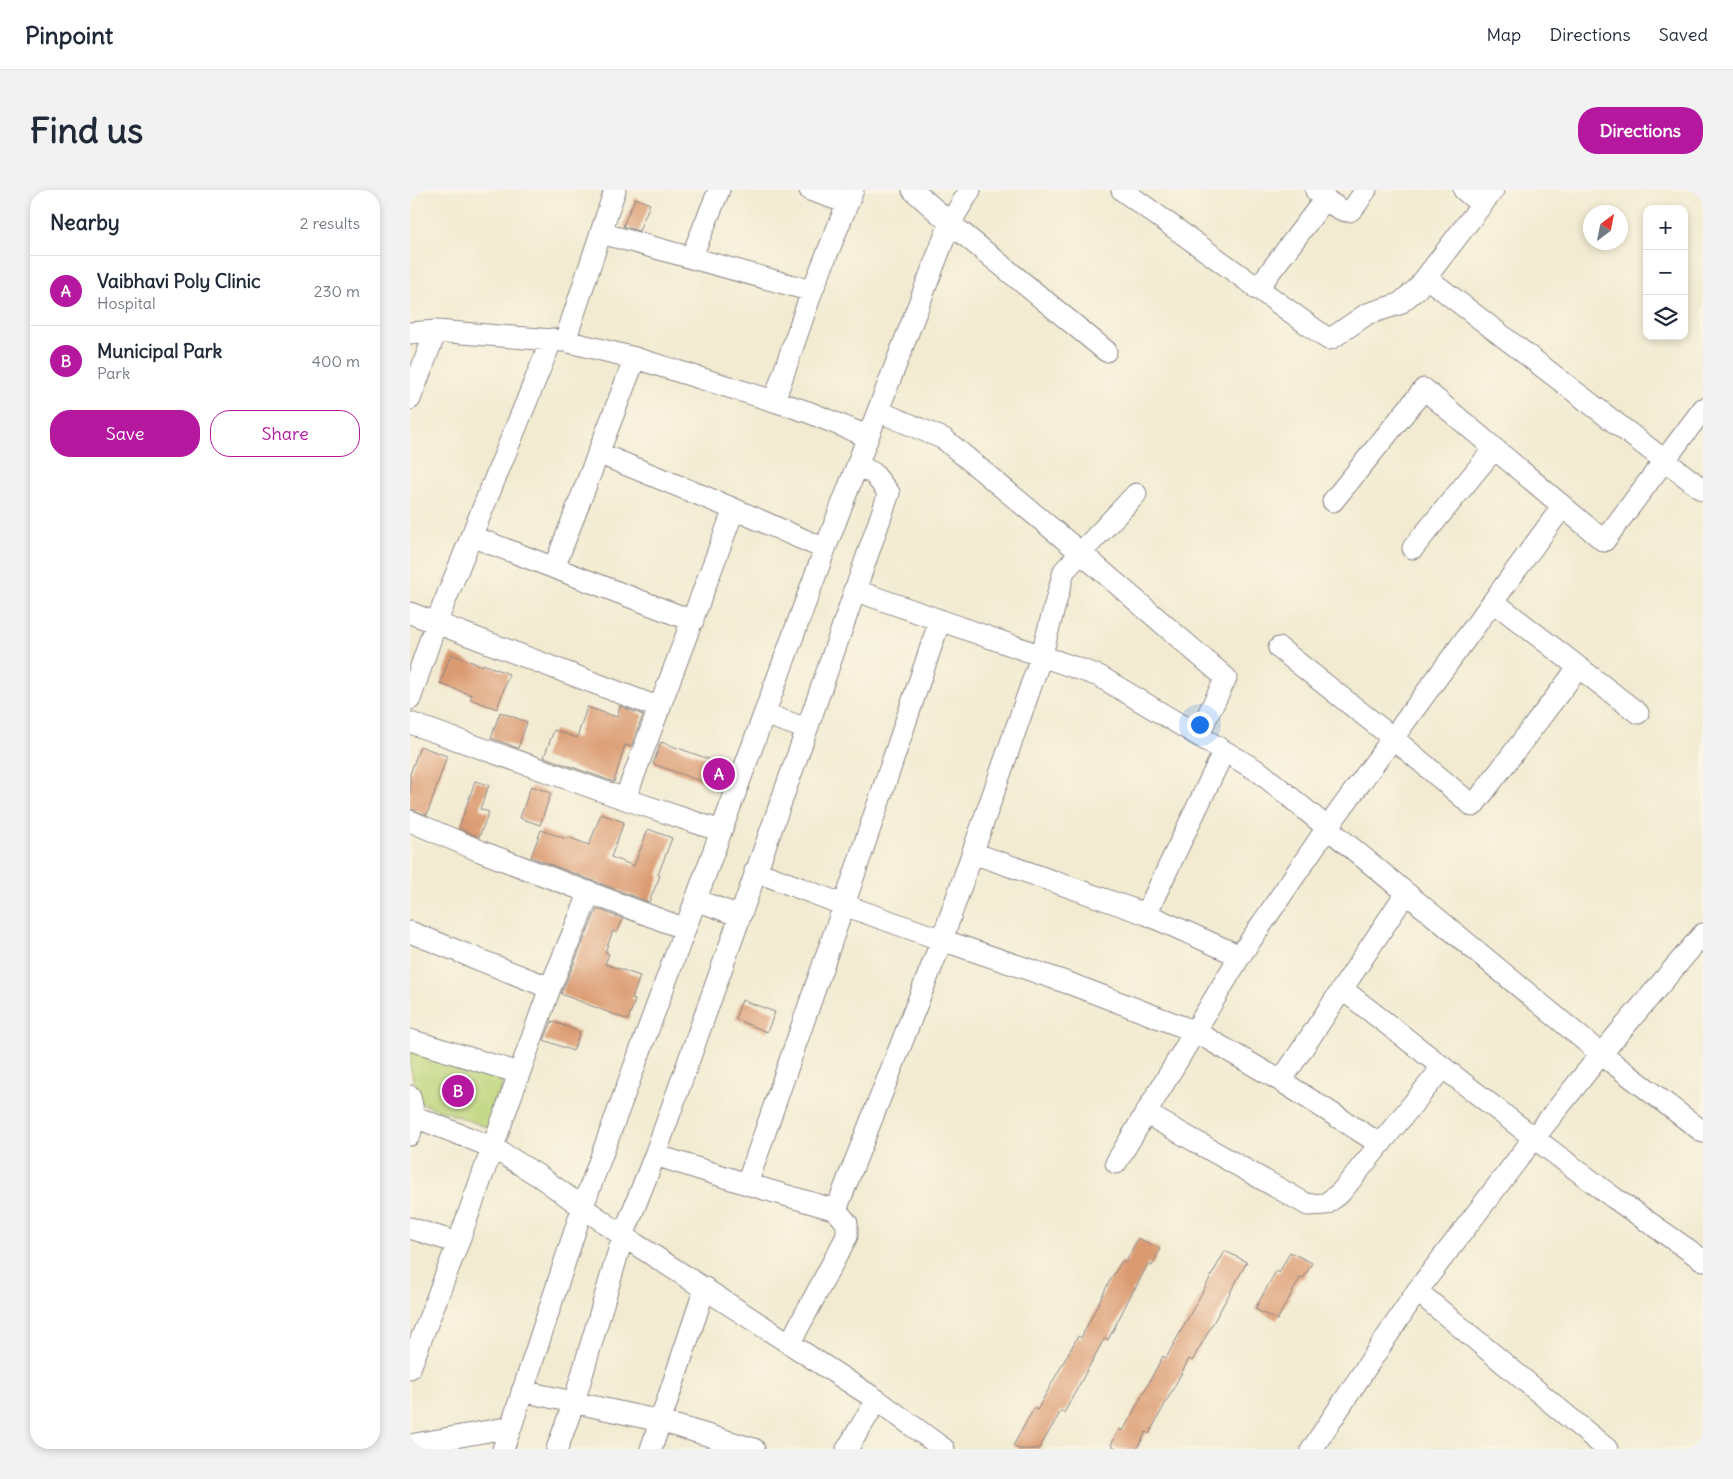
<!DOCTYPE html>
<meta charset="utf-8">
<style>
body{margin:0;font-family:Delius,sans-serif;background:#f2f2f3;color:#1f2937}
.controls{position:absolute;right:15px;top:15px;display:grid;overflow:hidden;border-radius:10px;box-shadow:0 2px 8px #0003}
.controls button{width:45px;height:45px;display:grid;place-items:center;padding:0;border:0;border-bottom:1px solid #e0e1e3;background:#fff;color:#1f2937;font:25px sans-serif}
.compass{position:absolute;left:1173px;top:15px;width:45px;height:45px;border-radius:50%;background:#fff;box-shadow:0 2px 8px #0003;rotate:32deg}
.you{position:absolute;left:789px;top:534px;width:18px;height:18px;margin:-12px;border:4px solid #fff;border-radius:50%;background:#1a73e8;box-shadow:0 0 0 8px #1a73e833}
.badge{display:grid;place-items:center;width:32px;height:32px;border-radius:50%;background:#b5179e;color:#fff;font-size:16px;font-weight:700}
.pin{position:absolute;translate:-50% -50%;border:2px solid #fff;box-shadow:0 1px 5px #0006}
.list{margin:0;padding:0;list-style:none}
h2{display:flex;justify-content:space-between;align-items:center;height:65px;margin:0;padding:0 20px;font-size:21px}
h2 small{font-size:16px;font-weight:400;color:#747a83}
.list li{display:grid;grid-template-columns:32px 1fr auto;gap:15px;align-items:center;box-sizing:border-box;height:70px;padding:0 20px;border-top:1px solid #e0e1e3}
.list b{display:block;font-size:19px;white-space:nowrap}
.list p{margin:0;font-size:16px;white-space:nowrap;color:#747a83}
.list em{font-size:16px;font-style:normal;color:#747a83}
.actions{display:flex;gap:10px;padding:15px 20px}
.actions a{flex:1;padding:11px 0;border:1px solid #b5179e;border-radius:20px;text-align:center;font-size:18px;color:#b5179e}
.actions .main{background:#b5179e;color:#fff}
.icon{flex:none;width:28px;height:28px;fill:none;stroke:currentColor;stroke-width:2;stroke-linecap:round;stroke-linejoin:round}
.map{position:relative;flex:none;width:1293px;height:1259px;overflow:hidden;border-radius:20px}
header{display:flex;align-items:center;gap:30px;box-sizing:border-box;height:70px;padding:0 25px;background:#fff;border-bottom:1px solid #e0e1e3}
header strong{font-size:24px}
nav{display:flex;gap:28px;margin-inline-start:auto;font-size:18px}
.intro{display:flex;align-items:center;justify-content:space-between;box-sizing:border-box;height:120px;padding:0 30px}
h1{margin:0;font-size:35px}
.button{padding:12px 22px;border-radius:20px;background:#b5179e;color:#fff;font-size:18px;font-weight:700}
main{display:flex;gap:30px;padding:0 30px}
aside{flex:1;background:#fff;border-radius:20px;box-shadow:0 2px 8px #0003}
.map>svg:first-child{display:block}
.green{fill:#bcd479;stroke:#6f7b5a}
.building{fill:#db9b72}
.lines{fill:none;stroke-linecap:round;stroke-linejoin:round}
.minor-casing{stroke:#8a8686;stroke-width:23}
.minor{stroke:#fff;stroke-width:21}
</style>
<header>
<strong>Pinpoint</strong>
<nav><a>Map</a><a>Directions</a><a>Saved</a></nav>
</header>
<div class="intro"><h1>Find us</h1><a class="button">Directions</a></div>
<main>
<aside>
<h2>Nearby<small>2 results</small></h2>
<ul class="list">
<li><span class="badge">A</span><div><b>Vaibhavi Poly Clinic</b><p>Hospital</p></div><em>230 m</em></li>
<li><span class="badge">B</span><div><b>Municipal Park</b><p>Park</p></div><em>400 m</em></li>
</ul>
<div class="actions"><a class="main">Save</a><a>Share</a></div>
</aside>
<div class="map">
<svg width="1293" height="1259" viewBox="0 0 1293 1259">
<rect width="100%" height="100%" fill="#fcf5e5"/>
<filter id="ink" filterUnits="userSpaceOnUse"><feTurbulence type="fractalNoise" baseFrequency=".02" numOctaves="2"/><feDisplacementMap in="SourceGraphic" scale="10" xChannelSelector="R" yChannelSelector="G"/><feConvolveMatrix kernelMatrix="1 2 1 2 8 2 1 2 1" color-interpolation-filters="sRGB"/></filter>
<filter id="wash" filterUnits="userSpaceOnUse"><feTurbulence type="fractalNoise" baseFrequency=".0096" numOctaves="4" result="noise"/><feDisplacementMap in="SourceGraphic" scale="20" xChannelSelector="R" yChannelSelector="G"/><feGaussianBlur stdDeviation="1.12" result="paint"/><feColorMatrix in="noise" values="0 0 0 0 0 0 0 0 0 0 0 0 0 0 0 0 0 1.4 0 .05"/><feComposite in="paint" operator="in"/></filter>
<g filter="url(#wash)">
<rect width="100%" height="100%" fill="#f2ebd2"/>
<path class="green" d="M0,858L94,890L79,938L8,912L0,875Z"/>
<g id="blocks">
<path class="building" d="M225,8L240,14L229,41L213,36Z
M41,464L72,476L73,474L99,484L87,519L60,509L62,505L30,494Z
M210,516L233,525L221,557L215,555L204,592L134,567L144,540L167,548L177,517L207,527Z
M90,522L117,532L108,558L81,548Z
M251,552L321,577L313,599L243,574Z
M10,556L37,566L17,625L0,619V584Z
M65,591L79,595L70,619L79,622L69,647L49,638Z
M121,596L141,603L130,635L110,628Z
M191,624L214,632L201,667L224,676L238,639L262,648L248,685L250,686L239,712L121,667L131,640L157,649L158,647L179,655Z
M187,719L213,729L207,743L203,741L195,762L199,764L195,774L230,786L222,809L225,810L218,830L151,804Z
M332,810L365,822L357,842L325,829Z
M142,831L170,842L163,861L134,850Z
M728,1048L750,1059L742,1076L738,1074L725,1099H724L698,1150L694,1149L654,1223L651,1221L629,1259H609L603,1256L624,1218L627,1220L668,1146L671,1148L699,1092L712,1071L715,1073Z
M815,1061L837,1072L782,1171L779,1169L739,1244L736,1242L727,1259H708L701,1255L709,1239L713,1241L753,1166L756,1168Z
M880,1062L902,1073L893,1089L890,1088L867,1130L845,1119L866,1081L869,1083Z"/>
</g>
</g>
<g filter="url(#ink)">
<use href="#blocks" fill-opacity="0" stroke="#8a8686" stroke-width="1"/>
<g class="lines">
<g class="minor-casing">
<path id="minor" d="M400,0L438,13
M503,0L540,33L696,161
M712,0L918,149L922,148L957,124L989,114L1007,99L1083,0
M1054,0L1072,15
M906,1C912,6 933,26 941,20C947,15 951,6 956,0
M191,43L402,101L443,0
M281,68L309,0
M1017,88L1293,300
M847,99L915,9
M0,143L26,141L155,151L225,168L364,211L398,222L457,246
M155,151L205,0
M0,209L26,141
M364,211L402,101
M468,221L534,249L671,363L816,488L788,545
M726,304L654,381L631,467L532,750L661,794L786,842L871,891L970,954
M923,311L1014,199L1194,351L1293,219
M61,346L283,431
M1003,358L1084,259
M415,359L540,33L560,0
M144,378L225,168
M444,400L689,486L851,583L1191,864L1293,942
M1084,412L1228,523
M0,423L250,518
M869,458L983,548L1063,616L1168,478
M0,509L26,433L142,149
M354,524L397,539
M0,533L215,609L311,641
M215,609L324,319
M0,631L70,661L275,739
M563,663L736,724L830,766
M286,710L330,726
M736,724L814,561
M0,742L140,798
M932,799L1124,948L1204,1008L1293,1070
M0,850L109,883
M871,891L996,703
M0,906L4,926L0,945
M737,924L898,1015L916,1014L931,1002L1033,877
M0,925L82,957L129,986L213,1046L467,1210L534,1259
M245,965L337,994L426,1020L532,750L434,715L345,681
M706,973L830,766L917,638L1153,316
M337,994L434,715L530,430
M0,1038L48,1053
M1007,1101L1197,1259
M380,1153L437,1046V1033L426,1020
M0,1178L48,1053L140,798L180,702
M112,1201L250,1231L344,1259
M0,1255L101,1237
M93,1259L101,1237L173,1016L415,359L324,319L188,263
M147,1259L164,1212L213,1046L245,965L397,539L479,303L463,283L447,275
M241,1259L295,1098
M437,1259L467,1210
M902,1259L1007,1101L1124,948L1191,864L1293,744"/>
</g>
<use href="#minor" class="minor"/>
</g>
</g>
</svg>
<div class="controls">
<button>+</button>
<button>−</button>
<button><svg class="icon" aria-label="layers" viewBox="0 0 24 24"><path d="M12 4l9 5-9 5-9-5zM3 14l9 5 9-5"/></svg></button>
</div>
<svg class="compass" viewBox="-18 -18 36 36"><path d="M0-13l5 13h-10z" fill="#e53935"/><path d="M0 13l5-13h-10z" fill="#747a83"/></svg>
<div class="you"></div>
<div class="pin badge" style="left:309px;top:584px">A</div>
<div class="pin badge" style="left:48px;top:901px">B</div>
</div>
</main>
